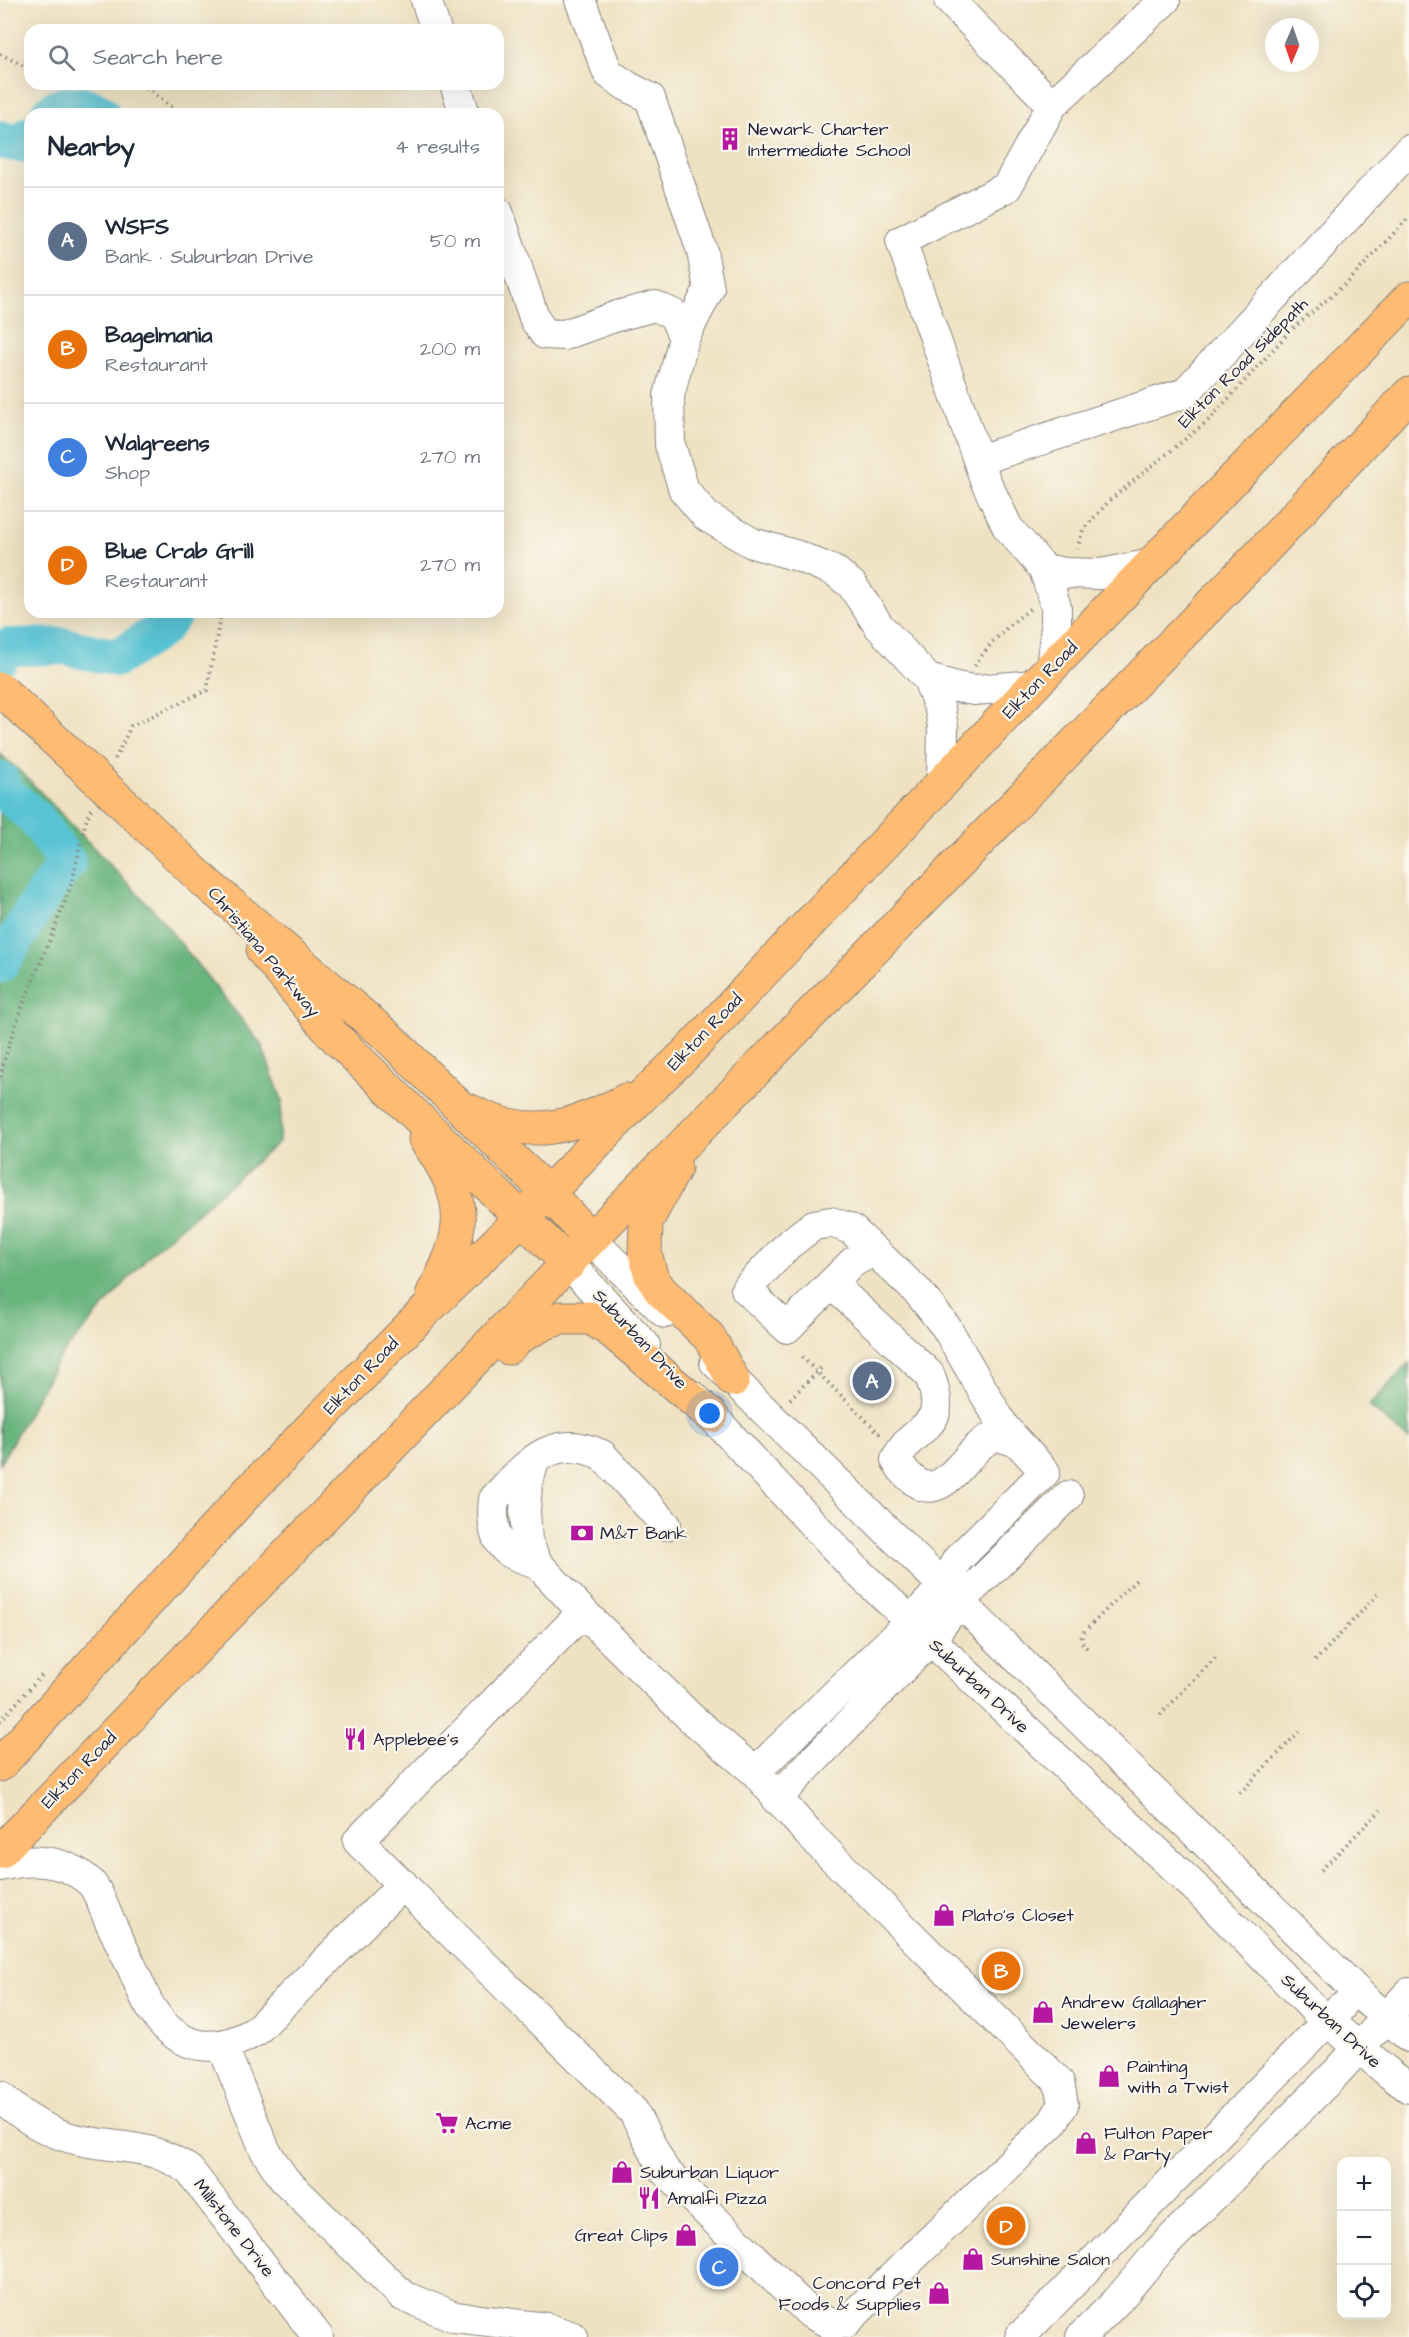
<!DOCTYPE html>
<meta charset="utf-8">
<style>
body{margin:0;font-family:"Architects Daughter",sans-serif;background:#f2f2f3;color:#1f2937}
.controls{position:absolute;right:18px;bottom:18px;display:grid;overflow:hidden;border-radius:12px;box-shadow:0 6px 24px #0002}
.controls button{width:54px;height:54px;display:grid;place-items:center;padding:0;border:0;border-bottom:2px solid #e0e1e3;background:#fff;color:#1f2937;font:30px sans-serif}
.compass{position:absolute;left:1265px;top:18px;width:54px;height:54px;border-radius:50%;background:#fff;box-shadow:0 6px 24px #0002;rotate:182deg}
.you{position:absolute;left:710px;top:1414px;width:21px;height:21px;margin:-15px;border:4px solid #fff;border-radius:50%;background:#1a73e8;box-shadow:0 0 0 9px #1a73e833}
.badge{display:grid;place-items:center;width:39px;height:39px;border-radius:50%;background:#b45309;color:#fff;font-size:20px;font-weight:700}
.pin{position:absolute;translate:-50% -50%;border:3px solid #fff;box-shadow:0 2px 6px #0006}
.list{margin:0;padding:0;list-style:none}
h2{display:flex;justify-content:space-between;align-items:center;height:78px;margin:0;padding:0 24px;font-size:26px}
h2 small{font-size:20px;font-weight:400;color:#747a83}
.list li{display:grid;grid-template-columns:39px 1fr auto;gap:18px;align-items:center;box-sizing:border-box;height:108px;padding:0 24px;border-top:2px solid #e0e1e3}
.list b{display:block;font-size:22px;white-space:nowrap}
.list p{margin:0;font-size:20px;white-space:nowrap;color:#747a83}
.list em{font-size:20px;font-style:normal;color:#747a83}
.icon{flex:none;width:33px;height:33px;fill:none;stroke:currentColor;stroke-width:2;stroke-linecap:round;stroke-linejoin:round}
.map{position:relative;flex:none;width:1409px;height:2337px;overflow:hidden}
.search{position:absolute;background:#fff;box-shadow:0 6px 24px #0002;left:24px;top:24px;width:480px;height:66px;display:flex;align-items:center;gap:15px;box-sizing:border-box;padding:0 21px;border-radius:18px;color:#747a83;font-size:22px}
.panel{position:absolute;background:#fff;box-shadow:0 6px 24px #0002;left:24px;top:108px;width:480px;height:510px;border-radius:18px}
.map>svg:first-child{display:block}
.forest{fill:#68b47d;stroke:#456b5c;stroke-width:1.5}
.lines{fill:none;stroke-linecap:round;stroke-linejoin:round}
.river{stroke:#59c3d4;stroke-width:38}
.minor-casing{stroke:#88827e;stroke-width:32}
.major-casing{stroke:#88827e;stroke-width:35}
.path{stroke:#88827e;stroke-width:4;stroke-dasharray:1.5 4.5;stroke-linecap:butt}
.minor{stroke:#fff;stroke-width:30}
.major{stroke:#ffbb71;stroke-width:33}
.major-bridge-casing{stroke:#88827e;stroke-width:35;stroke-linecap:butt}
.major-bridge{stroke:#ffbb71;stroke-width:33}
.labels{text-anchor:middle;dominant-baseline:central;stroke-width:4.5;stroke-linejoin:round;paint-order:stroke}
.poi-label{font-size:18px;fill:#22223b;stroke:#fbf7ec;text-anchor:start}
.street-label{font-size:18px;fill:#22223b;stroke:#fbf7ec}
</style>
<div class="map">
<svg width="1409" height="2337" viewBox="0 0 1409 2337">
<rect width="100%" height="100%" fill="#fbf7ec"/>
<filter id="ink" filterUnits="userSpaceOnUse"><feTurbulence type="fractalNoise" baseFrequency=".0167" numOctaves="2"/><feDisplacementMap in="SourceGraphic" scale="12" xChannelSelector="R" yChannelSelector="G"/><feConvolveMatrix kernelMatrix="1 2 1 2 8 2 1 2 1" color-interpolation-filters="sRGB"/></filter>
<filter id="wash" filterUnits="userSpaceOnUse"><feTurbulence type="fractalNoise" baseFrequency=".008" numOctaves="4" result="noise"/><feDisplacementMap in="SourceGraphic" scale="24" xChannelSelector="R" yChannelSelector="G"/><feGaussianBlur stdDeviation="1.35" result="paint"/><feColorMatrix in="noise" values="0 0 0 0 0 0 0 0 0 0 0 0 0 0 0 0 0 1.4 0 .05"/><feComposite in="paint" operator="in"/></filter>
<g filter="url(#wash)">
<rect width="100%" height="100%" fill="#efe2c2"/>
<path class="forest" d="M0,754L25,776L157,914L261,1044L282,1100L279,1142L151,1253L59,1358L0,1464Z
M1409,1363V1440L1369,1406Z"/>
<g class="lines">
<path class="river" d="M49,114C59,101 91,103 101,114
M0,140L20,144L30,135
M0,658L7,647L63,646L117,658L161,630L175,612
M0,780L5,792L35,818L67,862L41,898L0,964"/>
</g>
</g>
<g filter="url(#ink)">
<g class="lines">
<g class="minor-casing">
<path id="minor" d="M426,0L436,30
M580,0L608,73L627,86L650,98L702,251L709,289L684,338L669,396L670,445L684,490L706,516L752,543L798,556L836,572L852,585L879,626L928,679L940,710L943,727L942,783
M949,0L1052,105
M455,84L465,114
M498,212L535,320L545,334L564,335L617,316L655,306L673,314L684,338
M979,460L1185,393L1409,150
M1044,569L1065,573L1101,574L1153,564
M1051,668L1056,627V607L1044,569L1008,528L985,480L901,241L1007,187L1052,105L1165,0
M928,679L956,687L974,690L1034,685
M591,1239L665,1313
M569,1264L645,1345
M832,1284L929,1374C952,1432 914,1421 896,1460C900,1467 904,1472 911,1478C942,1508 965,1451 989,1439C999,1435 1006,1438 1016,1442
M715,1362L1366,2000L1409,2037
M694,1397L856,1570L1200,1892L1315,2010L1390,2074L1409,2088
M534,1461L527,1485L525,1510L527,1541L537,1563L583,1612L691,1718L755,1772L808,1833L1059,2082L1063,2105L1053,2122L845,2323L831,2324L810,2313L664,2170L633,2111L358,1841L583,1612
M537,1563C529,1560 517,1557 509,1552C492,1541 492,1516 494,1499C527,1464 552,1431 602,1455L666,1525
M755,1772L911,1621L943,1586L957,1560L1045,1472L1004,1427L946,1327L918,1292L851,1229L831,1222L814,1225L789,1244L746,1289L787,1328L853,1262L873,1251
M776,1799L930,1640L959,1602L1068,1496
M0,1866C32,1858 65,1859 91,1883C98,1890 103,1906 107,1915C116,1935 126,1954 135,1974C140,1986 145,2000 153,2011C180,2051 216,2055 256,2031L403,1884
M222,2045L265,2150L284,2179L403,2296L455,2317L547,2328L573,2337
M0,2096C24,2119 50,2135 84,2141C125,2149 152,2144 189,2170L318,2337
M1020,2337L1340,2008
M1081,2337L1118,2300L1159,2251L1336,2073L1409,1993"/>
</g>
<g class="major-casing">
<path id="major" d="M129,809L206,883L386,1035L548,1193L591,1239
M263,951L332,1034L569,1264
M470,1111C528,1141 573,1128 626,1100
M425,1139C468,1199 468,1229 433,1293
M675,1168L646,1222L645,1253L651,1276L660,1290L709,1337L733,1380
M508,1348L519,1337L543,1324L560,1318H591L611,1331L712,1416
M0,1765L247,1493L421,1315L548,1193L642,1096L686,1054L1034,685L1409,298
M0,1852L591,1239L1262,552L1409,394"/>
</g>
<path class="path" d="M0,54L30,69
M142,84L181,114
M1077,549L1083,530L1110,500L1210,419L1291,330L1349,281L1409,217
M975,666C990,641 1009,625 1032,607
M115,759L131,726L207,690L221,612
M0,1077C16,1010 49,949 71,884C79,860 80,832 91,809
M802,1357L879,1433L882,1430
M790,1399L823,1366
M1087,1648C1081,1642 1080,1640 1084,1632L1137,1579
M1315,1661L1378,1594
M1160,1715L1218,1655
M0,1721L43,1674
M1240,1793L1299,1732
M1321,1870L1381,1810"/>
<use href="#minor" class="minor"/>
<use href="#major" class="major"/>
<g class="major-bridge-casing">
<path id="major-bridge" d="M0,689L129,809"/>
</g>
<use href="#major-bridge" class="major-bridge"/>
</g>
</g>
<defs>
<g id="building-bare" transform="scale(1.8)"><path d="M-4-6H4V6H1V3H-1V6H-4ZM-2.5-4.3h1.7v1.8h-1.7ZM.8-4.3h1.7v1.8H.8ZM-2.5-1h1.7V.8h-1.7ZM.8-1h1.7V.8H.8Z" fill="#b5179e" stroke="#fbf7ec" stroke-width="2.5" paint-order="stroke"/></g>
<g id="bank-bare" transform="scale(1.8)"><path d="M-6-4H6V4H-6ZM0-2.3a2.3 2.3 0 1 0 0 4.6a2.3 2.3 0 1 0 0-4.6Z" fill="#b5179e" stroke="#fbf7ec" stroke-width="2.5" paint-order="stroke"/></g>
<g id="restaurant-bare" transform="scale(1.8)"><path d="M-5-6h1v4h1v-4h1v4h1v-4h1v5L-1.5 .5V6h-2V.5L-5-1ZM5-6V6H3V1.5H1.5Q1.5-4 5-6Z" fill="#b5179e" stroke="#fbf7ec" stroke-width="2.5" paint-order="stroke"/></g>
<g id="shop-bare" transform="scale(1.8)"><path d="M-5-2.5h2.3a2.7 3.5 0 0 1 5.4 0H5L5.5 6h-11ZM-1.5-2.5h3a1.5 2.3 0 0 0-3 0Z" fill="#b5179e" stroke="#fbf7ec" stroke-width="2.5" paint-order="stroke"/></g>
<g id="supermarket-bare" transform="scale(1.8)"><path d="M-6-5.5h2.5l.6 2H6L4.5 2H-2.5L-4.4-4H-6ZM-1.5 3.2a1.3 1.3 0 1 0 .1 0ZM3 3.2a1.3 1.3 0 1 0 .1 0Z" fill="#b5179e" stroke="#fbf7ec" stroke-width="2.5" paint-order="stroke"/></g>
</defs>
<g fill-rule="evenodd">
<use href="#building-bare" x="730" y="139"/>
<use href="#bank-bare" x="582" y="1533"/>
<use href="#restaurant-bare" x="355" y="1739"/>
<use href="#shop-bare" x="944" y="1915"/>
<use href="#shop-bare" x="1043" y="2012"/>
<use href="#shop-bare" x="1109" y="2076"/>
<use href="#supermarket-bare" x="447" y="2123"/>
<use href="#shop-bare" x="1086" y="2143"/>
<use href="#shop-bare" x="622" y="2172"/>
<use href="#restaurant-bare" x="649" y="2198"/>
<use href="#shop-bare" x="686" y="2235"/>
<use href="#shop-bare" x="973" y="2259"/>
<use href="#shop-bare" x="939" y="2293"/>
</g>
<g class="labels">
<g class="poi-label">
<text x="748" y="129">Newark Charter<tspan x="748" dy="21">Intermediate School</tspan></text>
<text x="600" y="1533">M&amp;T Bank</text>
<text x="373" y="1739">Applebee's</text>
<text x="962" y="1915">Plato's Closet</text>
<text x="1061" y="2002">Andrew Gallagher<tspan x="1061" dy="21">Jewelers</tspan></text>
<text x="1127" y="2066">Painting<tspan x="1127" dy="21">with a Twist</tspan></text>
<text x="465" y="2123">Acme</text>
<text x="1104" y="2133">Fulton Paper<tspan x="1104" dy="21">&amp; Party</tspan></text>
<text x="640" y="2172">Suburban Liquor</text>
<text x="667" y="2198">Amalfi Pizza</text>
<text x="668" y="2235" text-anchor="end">Great Clips</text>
<text x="991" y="2259">Sunshine Salon</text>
<text x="921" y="2283" text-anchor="end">Concord Pet<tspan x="921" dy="21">Foods &amp; Supplies</tspan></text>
</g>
<g class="street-label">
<text transform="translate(1243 363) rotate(-45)">Elkton Road Sidepath</text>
<text transform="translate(1040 680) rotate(-46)">Elkton Road</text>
<text transform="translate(264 952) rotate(50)">Christiana Parkway</text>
<text transform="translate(705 1032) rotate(-46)">Elkton Road</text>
<text transform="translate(640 1339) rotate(47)">Suburban Drive</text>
<text transform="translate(361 1376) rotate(-46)">Elkton Road</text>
<text transform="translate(979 1686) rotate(43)">Suburban Drive</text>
<text transform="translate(79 1770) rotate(-46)">Elkton Road</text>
<text transform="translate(1331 2021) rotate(43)">Suburban Drive</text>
<text transform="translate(234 2228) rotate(52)">Millstone Drive</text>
</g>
</g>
</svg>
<div class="controls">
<button>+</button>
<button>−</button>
<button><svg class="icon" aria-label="locate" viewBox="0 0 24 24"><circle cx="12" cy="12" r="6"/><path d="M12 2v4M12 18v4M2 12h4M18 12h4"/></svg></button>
</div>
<svg class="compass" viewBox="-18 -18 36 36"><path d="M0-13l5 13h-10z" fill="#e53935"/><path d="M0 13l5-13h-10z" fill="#747a83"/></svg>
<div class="you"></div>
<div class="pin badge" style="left:872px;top:1381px;background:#5c6f8a">A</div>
<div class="pin badge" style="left:1001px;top:1971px;background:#e8710a">B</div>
<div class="pin badge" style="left:719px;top:2267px;background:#3f7fe0">C</div>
<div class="pin badge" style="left:1006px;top:2226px;background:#e8710a">D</div>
<div class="search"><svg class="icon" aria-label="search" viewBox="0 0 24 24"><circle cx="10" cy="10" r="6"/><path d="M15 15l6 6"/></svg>Search here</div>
<section class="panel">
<h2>Nearby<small>4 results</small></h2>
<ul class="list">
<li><span class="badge" style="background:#5c6f8a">A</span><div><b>WSFS</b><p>Bank · Suburban Drive</p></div><em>50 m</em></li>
<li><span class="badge" style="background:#e8710a">B</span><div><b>Bagelmania</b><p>Restaurant</p></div><em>200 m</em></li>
<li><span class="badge" style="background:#3f7fe0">C</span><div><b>Walgreens</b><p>Shop</p></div><em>270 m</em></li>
<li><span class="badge" style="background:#e8710a">D</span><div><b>Blue Crab Grill</b><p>Restaurant</p></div><em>270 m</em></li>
</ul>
</section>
</div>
